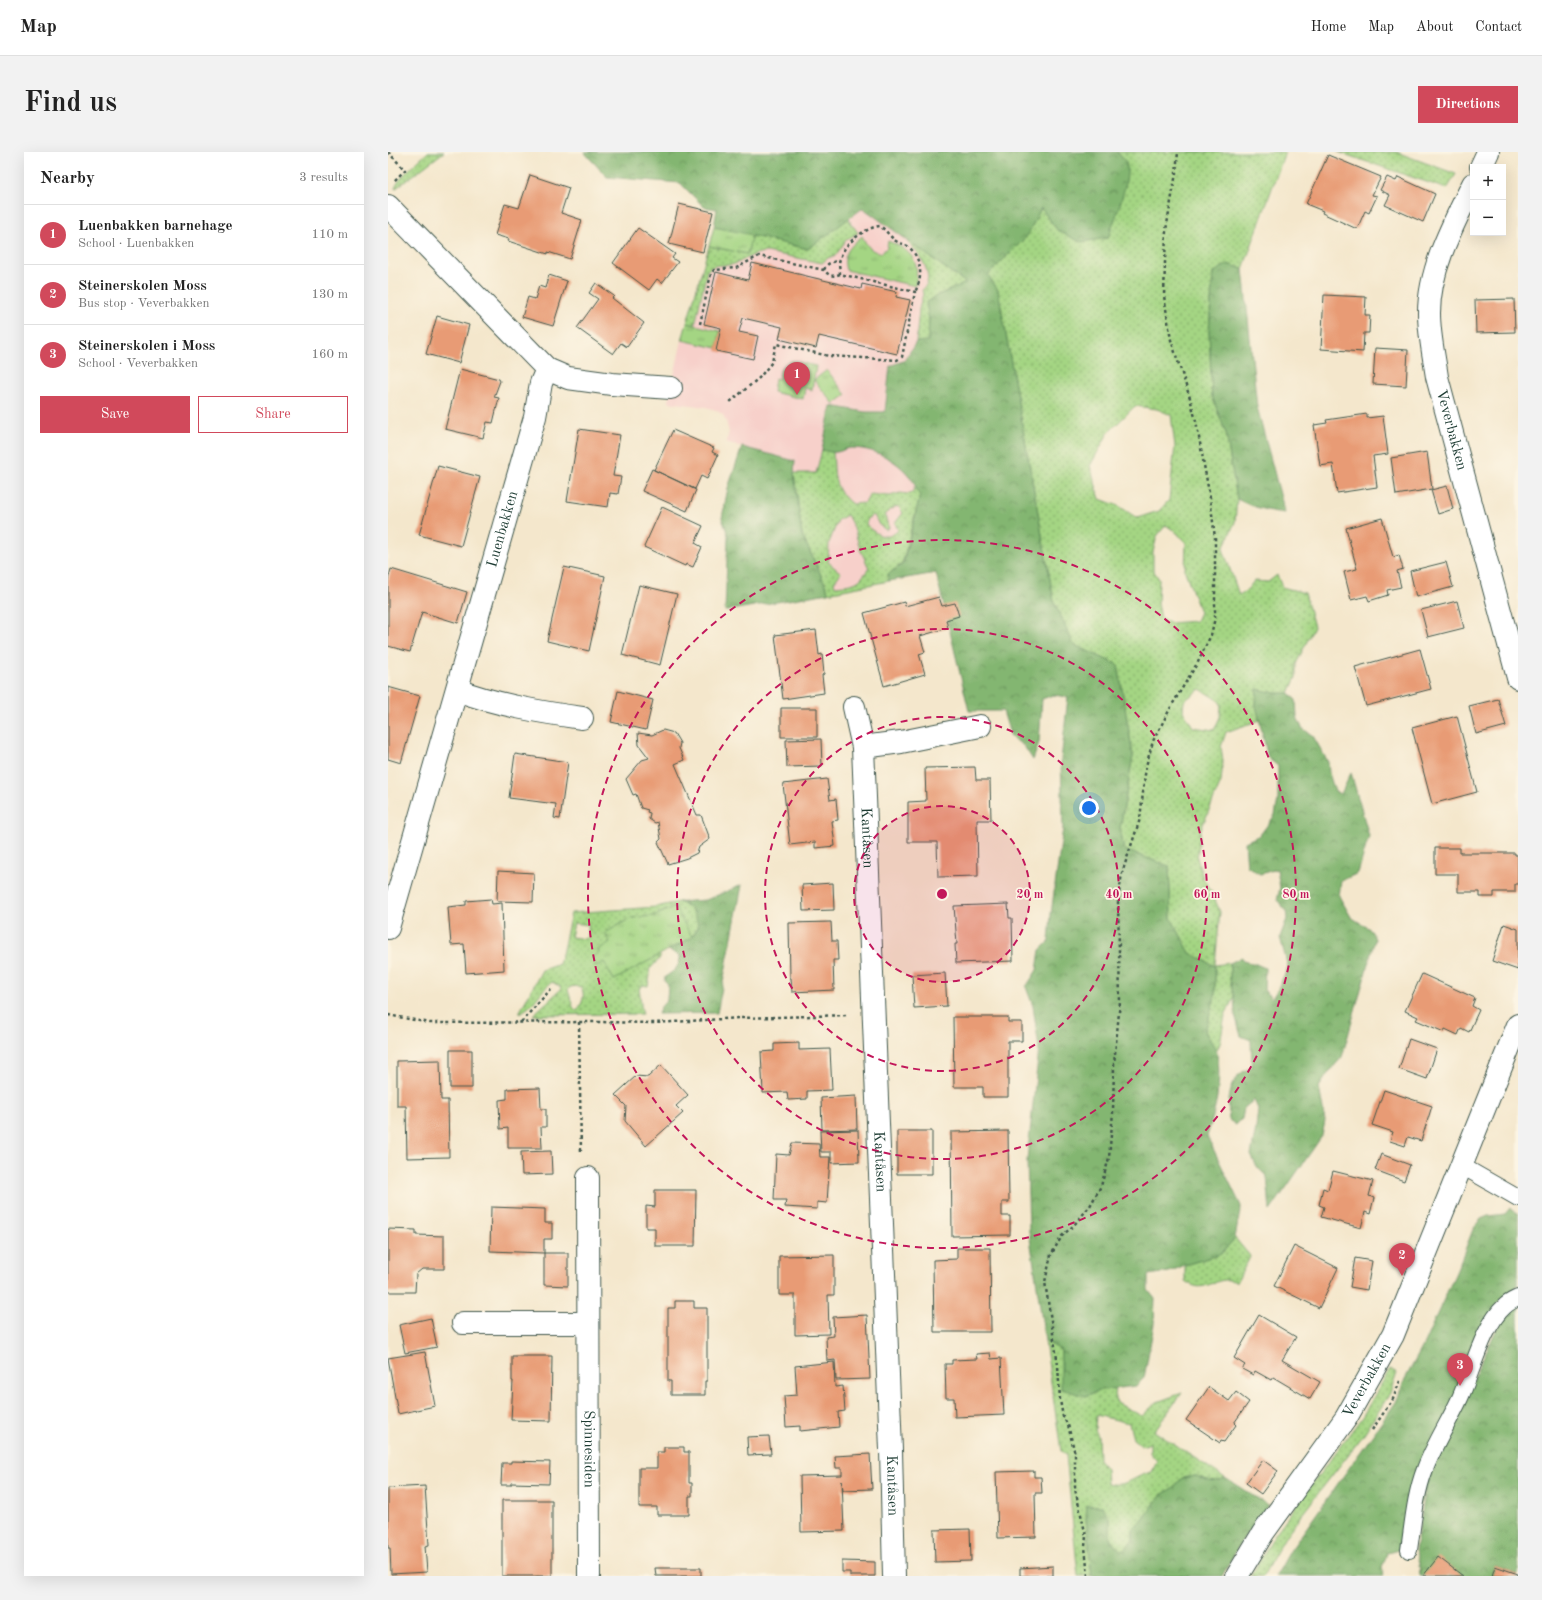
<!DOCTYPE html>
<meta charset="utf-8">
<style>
body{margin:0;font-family:"Old Standard TT",serif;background:#f2f2f2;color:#222}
.controls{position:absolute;right:12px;top:12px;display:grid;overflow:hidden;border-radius:0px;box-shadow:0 4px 16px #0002}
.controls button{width:36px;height:36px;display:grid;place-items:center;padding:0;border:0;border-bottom:1px solid #e0e0e0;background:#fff;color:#222;font:20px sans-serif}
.you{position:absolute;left:701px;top:656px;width:14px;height:14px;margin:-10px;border:3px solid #fff;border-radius:50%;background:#1a73e8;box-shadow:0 0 0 6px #1a73e833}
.badge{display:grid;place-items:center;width:26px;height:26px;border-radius:50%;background:#d1495b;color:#fff;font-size:13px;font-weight:700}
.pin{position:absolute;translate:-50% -33px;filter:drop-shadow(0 1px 2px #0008)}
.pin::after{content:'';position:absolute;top:21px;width:14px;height:12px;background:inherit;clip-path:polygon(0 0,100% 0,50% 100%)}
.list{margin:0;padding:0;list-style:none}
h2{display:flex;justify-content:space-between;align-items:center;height:52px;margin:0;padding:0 16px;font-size:17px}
h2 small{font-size:13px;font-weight:400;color:#767676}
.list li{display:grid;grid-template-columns:26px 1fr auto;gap:12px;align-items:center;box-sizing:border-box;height:60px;padding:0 16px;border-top:1px solid #e0e0e0}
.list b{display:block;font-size:15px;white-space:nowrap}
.list p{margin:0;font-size:13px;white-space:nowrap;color:#767676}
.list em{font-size:13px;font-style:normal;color:#767676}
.actions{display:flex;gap:8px;padding:12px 16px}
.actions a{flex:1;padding:9px 0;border:1px solid #d1495b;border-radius:0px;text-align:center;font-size:14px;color:#d1495b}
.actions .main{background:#d1495b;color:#fff}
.map{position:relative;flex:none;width:1130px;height:1424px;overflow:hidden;border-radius:0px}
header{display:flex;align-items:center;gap:24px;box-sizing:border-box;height:56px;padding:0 20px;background:#fff;border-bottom:1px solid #e0e0e0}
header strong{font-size:19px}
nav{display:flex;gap:22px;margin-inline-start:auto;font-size:14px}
.intro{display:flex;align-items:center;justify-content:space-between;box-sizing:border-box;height:96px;padding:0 24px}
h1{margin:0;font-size:28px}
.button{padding:10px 18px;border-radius:0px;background:#d1495b;color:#fff;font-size:14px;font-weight:700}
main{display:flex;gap:24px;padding:0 24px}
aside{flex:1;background:#fff;border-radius:0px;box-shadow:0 4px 16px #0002}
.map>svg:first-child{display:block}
.built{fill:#f7d0ca}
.grass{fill:url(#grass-dots);stroke:#62895c;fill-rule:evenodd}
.forest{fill:url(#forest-crowns);stroke:#517a52}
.park{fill:url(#park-tufts);stroke:#62895c}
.building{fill:#e89b74}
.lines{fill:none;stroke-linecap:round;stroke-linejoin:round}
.service-casing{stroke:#3f564b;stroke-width:18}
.minor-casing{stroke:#3f564b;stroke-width:24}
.tertiary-casing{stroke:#3f564b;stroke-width:24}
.path{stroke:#3f564b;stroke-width:2.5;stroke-dasharray:3 3;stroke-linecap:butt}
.service{stroke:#fff;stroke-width:16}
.minor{stroke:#fff;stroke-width:22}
.tertiary{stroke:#fff;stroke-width:22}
.ring{fill:none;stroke:#c2185b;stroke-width:2;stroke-dasharray:7 5}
.labels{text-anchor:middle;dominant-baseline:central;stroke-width:3.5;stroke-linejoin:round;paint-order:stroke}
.street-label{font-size:15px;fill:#1f3d34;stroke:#fcf5e5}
.centre{fill:#c2185b;stroke:#fcf5e5;stroke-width:2}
.ring-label{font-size:12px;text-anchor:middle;font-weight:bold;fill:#c2185b;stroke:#fcf5e5;stroke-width:3.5;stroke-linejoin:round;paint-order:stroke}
</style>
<header>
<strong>Map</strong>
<nav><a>Home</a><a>Map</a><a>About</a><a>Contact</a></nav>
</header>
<div class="intro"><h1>Find us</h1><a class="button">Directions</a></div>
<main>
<aside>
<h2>Nearby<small>3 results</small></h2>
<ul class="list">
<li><span class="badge">1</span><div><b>Luenbakken barnehage</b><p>School · Luenbakken</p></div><em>110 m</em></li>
<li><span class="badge">2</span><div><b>Steinerskolen Moss</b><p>Bus stop · Veverbakken</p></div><em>130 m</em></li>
<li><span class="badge">3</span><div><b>Steinerskolen i Moss</b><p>School · Veverbakken</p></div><em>160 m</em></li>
</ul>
<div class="actions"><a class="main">Save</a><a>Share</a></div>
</aside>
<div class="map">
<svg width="1130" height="1424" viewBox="0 0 1130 1424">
<defs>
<pattern id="grass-dots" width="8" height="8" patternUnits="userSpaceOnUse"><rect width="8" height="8" fill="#a4d583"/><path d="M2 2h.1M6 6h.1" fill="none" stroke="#85ae6c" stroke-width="1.8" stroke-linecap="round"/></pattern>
<pattern id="forest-crowns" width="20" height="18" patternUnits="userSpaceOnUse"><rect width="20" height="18" fill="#83b671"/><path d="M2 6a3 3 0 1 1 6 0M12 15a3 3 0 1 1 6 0" fill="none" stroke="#6b955e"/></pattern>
<pattern id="park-tufts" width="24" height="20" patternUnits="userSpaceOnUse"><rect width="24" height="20" fill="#a4d583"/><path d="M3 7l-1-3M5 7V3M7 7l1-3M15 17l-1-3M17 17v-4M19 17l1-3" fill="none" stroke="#85ae6c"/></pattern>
</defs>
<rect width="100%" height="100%" fill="#fcf5e5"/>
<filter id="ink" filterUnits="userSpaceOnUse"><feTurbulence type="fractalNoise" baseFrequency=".025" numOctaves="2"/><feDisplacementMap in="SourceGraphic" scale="8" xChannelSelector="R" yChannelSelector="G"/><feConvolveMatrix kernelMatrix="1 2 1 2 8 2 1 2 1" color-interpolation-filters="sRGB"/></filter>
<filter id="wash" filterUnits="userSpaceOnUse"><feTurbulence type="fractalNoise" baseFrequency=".012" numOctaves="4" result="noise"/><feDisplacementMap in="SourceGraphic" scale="16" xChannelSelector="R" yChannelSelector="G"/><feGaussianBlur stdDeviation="0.9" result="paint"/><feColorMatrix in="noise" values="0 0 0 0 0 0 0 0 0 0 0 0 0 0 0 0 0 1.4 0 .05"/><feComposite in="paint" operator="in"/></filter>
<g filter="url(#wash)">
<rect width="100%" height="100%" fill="#f4e7cc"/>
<path class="built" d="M475,56L578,131L535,280L514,412L468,430L439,436L406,321L407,309L338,291L341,280L338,269L335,263L328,258L318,255L280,250L294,188L326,75L364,83L461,66Z"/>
<path class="grass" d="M40,0H56L7,37C9,26 32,8 40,0Z
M728,0H897L855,117L840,113L825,121L821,180L824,244L838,281L849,347L847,370L835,397L851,443L859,438L866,429L880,430L889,423L894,435L917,441L926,475L908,512V525L901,541H887L869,537L868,553L872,568L838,580L833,595L835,609L833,630L813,677L809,706L815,726L823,738L832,760L827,813L842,811V827L846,845L837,863L832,892L828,899L817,879L827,844V814L802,801L783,766L781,714L736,698L732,676L745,604L730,513L686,493L666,450L610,138L600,123L639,84L653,56L670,79L732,3ZM747,254L769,257L783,263L787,294L781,348L771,359L749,366L731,354L712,347L702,314L720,281ZM778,373L789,381L798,391L797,419L812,460L808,469L782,471L773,466L770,452L771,427L765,418V400L769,384ZM812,537L831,549L833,552L832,565L826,578L805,575L795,559L796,549Z
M950,0H1008L1068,22L1059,37Z
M461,66L463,73L466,75L470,81L458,88L448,103L440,106L434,111L379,100C365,100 356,110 343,113C334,114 326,111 319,119L307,173L299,171L321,94L359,102L364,83L420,97Z
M520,89L578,131L550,143L539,156L541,167L540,189L528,190L531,157L535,142L534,138C549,126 531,100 520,91Z
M434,298L445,300C447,323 444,336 464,352L477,351L482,342L502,344L512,341L521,342L525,340L526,335L532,344L514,412L500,422L501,429L440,441L439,436L414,383L406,321H428ZM510,354L515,361L507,371L510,378C499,391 486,381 478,372L480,366L486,363L491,373L498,378L501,376L497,364L501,358ZM459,363L466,376L472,397L481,416C478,420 474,426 470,429C464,433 454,433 447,434L446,430L453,421L440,410L441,391L450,368Z
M290,750C307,756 316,769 304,785L286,755L266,764L243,766L218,781L222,791L210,798L226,828L271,803L273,805L261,818L262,823L260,834L254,833L251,837C253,845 252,854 255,862L145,863L172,838L173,835L164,830C150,840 148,854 131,861L154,818L171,812L174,802L183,761L268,755ZM186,771L201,773L198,787L183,785ZM189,834L193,835C198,844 194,851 189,859L185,855L180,838L182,835Z
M847,1086L862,1104L849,1130C845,1129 840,1127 836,1128C819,1131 814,1141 797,1129V1113L833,1102Z
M657,1189L673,1198V1208L697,1244L713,1238L726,1237L729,1251L754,1264L769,1250L794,1241L766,1279L837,1326L832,1329H820L808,1324L794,1326L786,1335L772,1344L754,1370L745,1377V1388L735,1400C720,1391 721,1382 722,1367L698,1366L704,1424H690L678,1303L673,1299ZM708,1263L741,1271L745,1287L754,1294L762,1291V1301L769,1309L764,1320C745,1324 740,1336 719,1331L718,1317L711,1308L710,1284L707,1278Z
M1002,1217L1009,1221L1002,1241L977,1281L898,1383L875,1424H863L887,1382L974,1265Z"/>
<path class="forest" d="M196,0H728C732,3 736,7 738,11C744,25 725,72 720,86L693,90L670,79L653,56L639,84L600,123L610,138L666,450L686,493L730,513L745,604L732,676L736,698L781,714L783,766L802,801L827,814V844L817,879C820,886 827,894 829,901C834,928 828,958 819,984L853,1054L847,1086L833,1102L797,1113L781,1120L760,1123V1138L767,1147L766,1172L756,1226L748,1234L713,1238L697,1244L673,1237V1198L657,1189L641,1079L639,1008L651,896L645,854L638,835L649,818L652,798L661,789L663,762L675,676L673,609L680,545L665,543L654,547L651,590L645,608L636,594L623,585L615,559H581L548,421L501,429L500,422L515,412L532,344C528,338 526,329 522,325C508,307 485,296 463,296C457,296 455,299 449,300C445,301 438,299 434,298L443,254L477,260H497L502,214L517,208L528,190L540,189L541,167L538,150L550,143L578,131L475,56L420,97L326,75L329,57L316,55L292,31L219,25Z
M840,112L855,117L869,255L897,361C879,359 864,355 849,347L838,281L824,244L821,180L825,121Z
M354,295L407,309L406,321L414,383L439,436L440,441L337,459L340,383L334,366L340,336Z
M869,537L887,541H901L908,548L909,565L914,576L925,584L940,610L941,621L947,640L953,642L963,621L981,684L970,721L953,729L951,744L963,765L983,778L987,787L954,905L941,920L931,935L937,969L934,984L882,1059L879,1025L869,1015L863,1003L868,976L870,957L866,948L856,956L854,967L848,973L841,968C840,954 840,934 851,923C854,920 860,917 864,915L863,888L853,884L847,863L846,845L842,827V811L854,805L855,809L868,812L877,816L876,838L884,846L890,837L900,815L892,785L899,767L898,758L889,748L892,736L889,717L872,722L859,714L857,690L872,683L887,663L890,648V614L880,606L868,553Z
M354,733L329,861L270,862L272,856L279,848L280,833L276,829L277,825C286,819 293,814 292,803L280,798C292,792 316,783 308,766C303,756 300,753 290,750L318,748Z
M1122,1056L1130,1062V1133L1108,1153L1014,1397L999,1401L994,1416L996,1424H888L902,1399L1008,1250L1017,1227L1035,1194L1069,1118L1086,1075L1093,1067L1100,1064L1117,1062Z
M1130,1154V1422L1107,1414L1104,1424H1032L1031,1410L1027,1399L1039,1331L1091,1214L1116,1162Z
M808,1324C818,1328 827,1331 837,1326L880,1353L853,1390L834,1424H704L698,1366L699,1353L714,1354C716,1358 719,1362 721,1366C726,1380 714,1388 735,1399L745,1388V1377L754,1369L772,1344L786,1335L794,1326Z"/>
<path class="park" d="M326,75L364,83L359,102L321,94Z
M474,84C479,94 483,100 494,101L499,95L500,89C523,98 533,109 527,134L458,118C453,102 463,94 474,84Z
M299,171L332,179L329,196L294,188Z
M404,209L428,214L424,238L417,236L415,247L385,240L387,226L391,227L393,216Z
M439,218L458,243L446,252L426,228Z
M287,755L304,785L226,828L216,810L208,814L204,805L211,801L210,798L222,790L217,781L243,766L266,764Z"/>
<g id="blocks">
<path class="building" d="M940,3L993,25L984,43L989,44L981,61L977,59L969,77L934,61L935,59L918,52Z
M142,23L181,36L173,61L194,68L182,107L160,100V102L120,89L121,87L107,83L117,52L131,56Z
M999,25L1008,29L1010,25L1047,42L1035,70L997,53L1002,43L992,38Z
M291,52L325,60L315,100L281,92Z
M250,76L287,102L284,106L290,110L274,131L269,127L261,138L225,111Z
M364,111L473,137L474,132L509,140L508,145L522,148L509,202L431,184L428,196L391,187L394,175L355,166L351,180L370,184L365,207L328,199L333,176L316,172L328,120L360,128Z
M161,123L179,129L165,174L134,165L140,145L147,147L151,134L157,136Z
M208,131L226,144L224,146L256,171L239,195L233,191L225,202L189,176L210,147L201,141Z
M936,143L978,145L977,163H982L981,181H976L975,200L933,197Z
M1126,147L1127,180L1088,181L1087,148Z
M49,164L81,173L71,211L38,202Z
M987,196L1020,198L1018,234L985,232Z
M72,217L111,227L112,229L106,245L111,246L105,271L99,270L95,286L57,277Z
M979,262V266L995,264L1000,302L985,304L989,335L949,341L945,312L932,314L926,273L939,271L938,268Z
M191,277L232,283L225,324L233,325L230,342L222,341L220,355L179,349Z
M285,278L326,296L324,300L330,303L319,327L313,324L307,337L266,318Z
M1039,300L1044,337L1008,343L1003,306Z
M50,314L92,325L73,394L31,383Z
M264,317L308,338L299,359L254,339Z
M1059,334L1065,357L1050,362L1043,338Z
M274,355L315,374L307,391L314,395L305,415L298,412L297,414L256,395Z
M994,366L1005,405L1011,403L1015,417L1009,419L1013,435L999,438L1000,443L981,449L979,444L963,448L956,420L969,417L958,376Z
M1058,410L1065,435L1028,445L1022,419Z
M176,415L217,424L201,499L159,489Z
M3,417L79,440L70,471L34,460L22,500L0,494V428Z
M251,433L289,442L272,513L234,503Z
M551,445L554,454L567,451L571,464L558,468L560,476L532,484L537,500L531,502L537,522L496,534L476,461L516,450L517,454Z
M1069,449L1076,476L1040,485L1033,458Z
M428,478L431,503L434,502L436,522L434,523L436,541L395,547L387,483Z
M1032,497L1043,537L978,554L967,515Z
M0,535L32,544L13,611L0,607Z
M230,539L265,548L258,578L223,570Z
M1110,547L1118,574L1088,582L1081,554Z
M393,556H429V585H393Z
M1069,564L1089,640L1044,652L1024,576Z
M275,578L286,581L292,591L291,596L296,608L287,612L309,663H313L322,687L311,695L309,701L299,706L280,712L270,690L273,687L270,670L267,671L261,667L262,661L259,660L260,658L253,656L248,642L245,643L238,627L254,608L261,606L251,593L250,581L264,583Z
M433,587L434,614L399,615L398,588Z
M127,602L180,610L172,667L166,666L168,652L121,646Z
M587,615L588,628H602L603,668H589L590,724L550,725L549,690H520V650L538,649L537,616Z
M439,627L442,648L448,647L450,668L444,669L447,694L427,696V690L402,693L395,632Z
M1047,696H1072V701H1127V703H1130V732H1127V740H1106V745H1092V740H1070V722H1047Z
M110,719L146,721L145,750L109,749Z
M445,731L446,758L415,759L414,733Z
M103,747L104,752L114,751L116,818L78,821L76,792L63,793L60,755L78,753V749Z
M620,752L621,766H624L625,809L568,811L567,792H569L566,754Z
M443,770L444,789H449L450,808H445L446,838L404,840L403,826H402L401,771Z
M1116,772L1130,777V818L1104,809Z
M557,821L559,854L526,856L524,823Z
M1034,822L1087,846L1084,854L1091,858L1081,880L1073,876L1070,883L1057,877L1056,880L1028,868L1030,865L1017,859Z
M565,865H620V870H634V889H620V945H595V935H566Z
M1021,887L1049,897L1039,927L1011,917Z
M411,891V898L442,897L444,938L419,939V947L400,948L399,940L375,941L373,900L386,899V892Z
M62,898H84V936H62Z
M52,908L53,948H60L61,1005L19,1006L18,954H9V909Z
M273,913L300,943L288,954L295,961L258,994L237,969L238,954L227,943L248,924L260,925Z
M152,936L153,957H158V975H153L154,996H120V976L112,977L111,948L119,947V937Z
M996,938L1044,954L1033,989L1020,985L1017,994L1002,989L1005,980L984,973Z
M468,944L469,977L434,978L433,946Z
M470,978L471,1010L443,1011V1000H433L432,979Z
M509,979H544V1022H509Z
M620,979L621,1050H614V1064H622V1083L564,1084L563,980Z
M404,991L431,992L432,1005H442L439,1051L429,1050V1057L397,1055L398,1048H386L388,1002L401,1003Z
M163,999L164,1022L134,1023L133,1000Z
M993,1002L1022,1013L1016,1029L987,1018Z
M945,1019L985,1029L981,1044L986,1046L982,1062L977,1060L973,1076L933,1065L936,1055L931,1053L935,1036L940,1038Z
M267,1038H308L307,1094H267V1076H258V1054L267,1055Z
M103,1055L157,1057V1071H164V1087H156V1101L102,1099Z
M0,1077L28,1078V1083L56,1084V1117H34L28,1122L27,1140H0Z
M906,1094L950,1116L931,1156L886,1134Z
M569,1096H602L603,1180H546L545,1108L569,1107Z
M156,1101H180V1134L156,1133Z
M446,1103V1143H440L441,1182L407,1183V1143H391V1104Z
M967,1106L984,1109L979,1138L962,1135Z
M287,1149H306V1156H319V1229H317V1243H283V1229H280V1156H287Z
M479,1163L482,1227L448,1228L447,1208L439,1209L438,1185L446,1184L445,1165Z
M871,1163L908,1185L894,1208L932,1230L922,1247L885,1225L883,1228L867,1219L865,1223L854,1217L857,1213L846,1206Z
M43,1166L49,1195L17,1201L11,1173Z
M37,1200L47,1254L10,1262L0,1206Z
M602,1201L603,1207L613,1206L616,1263L567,1265L566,1246H558L557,1212H564V1208L589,1207L588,1202Z
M124,1204H164L163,1269L123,1268L125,1229H124Z
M446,1210L447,1235L455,1234L457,1259L450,1260L451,1275L412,1279V1274L398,1275L396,1244L409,1243L407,1214Z
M821,1235L841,1249L848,1240L861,1250L846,1271L848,1273L836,1290L833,1289L832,1291L798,1268Z
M381,1284L383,1302L360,1303L359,1285Z
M276,1295H296V1300H301V1331H304V1344H301V1363H269V1355H251V1316H269V1300H276Z
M482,1302L484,1337L455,1338L454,1329L456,1379L413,1380L412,1324L454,1323V1316H448L447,1304Z
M875,1308L890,1319L873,1342L858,1331Z
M123,1309L162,1310L161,1332L123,1331V1333H113L114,1311H123Z
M646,1319V1325H653L654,1341H647L648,1385L610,1386L608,1320Z
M37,1334L41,1393L37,1394L39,1420L3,1422L2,1396H0V1336Z
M114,1348H164V1424H114Z
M582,1377L583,1409L547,1410L546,1378Z
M1050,1405L1075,1424H1035Z
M454,1409L487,1410V1424H462V1420H454Z
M665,1414V1424H632V1416Z
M1107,1414L1130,1422V1424H1104Z
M267,1416H313V1424H268Z"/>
</g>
</g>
<g filter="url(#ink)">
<use href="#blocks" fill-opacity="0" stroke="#3f564b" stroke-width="1"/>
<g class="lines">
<g class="service-casing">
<path id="service" d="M1074,1014L1130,1046
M1021,1398C1025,1371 1027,1343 1037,1317C1046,1293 1061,1270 1072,1246C1084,1220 1095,1173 1117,1154C1121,1150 1126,1148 1130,1146"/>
</g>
<g class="minor-casing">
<g id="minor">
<path d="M0,54L159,217L180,226L224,232L283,236"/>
<path d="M69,538C109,553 152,560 194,566"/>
<path id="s1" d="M466,555L475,595L503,1298L506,1424"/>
<path d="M475,595L513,590L592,574"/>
<path id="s2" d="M0,776L147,265L153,231L159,217"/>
<path id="s3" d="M200,1026L201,1424"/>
<path d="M75,1171H200"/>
</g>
</g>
<g class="tertiary-casing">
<g id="tertiary">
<path d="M1093,15L1100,0"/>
<path id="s4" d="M1085,32C1066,71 1041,116 1041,161C1041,183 1046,204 1049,225L1130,526"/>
<path id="s5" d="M849,1424L875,1381L958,1266L1005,1183L1130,873"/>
</g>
</g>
<path class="path" d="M0,0L17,18L6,29
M436,118C439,111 443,110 451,109
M452,122C452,117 450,111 452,107C455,92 478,75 492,74C498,78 502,85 508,89C513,92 518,92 522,96C534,109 535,125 527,140
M312,172L323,122L326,118L348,116L371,104L436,118C441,124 445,125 452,122L527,140L514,205L509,208L441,204L388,192L384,210L371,226L342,250
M0,863L42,871L209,870L267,871L352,866L460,863
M133,870L165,835
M191,870L193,1002
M984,1278L1005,1247L1012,1229
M700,1424L697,1395L698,1384L687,1337V1302L680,1273L675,1265L672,1248L670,1213L657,1130L663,1103L674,1084L686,1073L702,1054L713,1034L721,1006L725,960L726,912L732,850L730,748L734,721L752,667L758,614L765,589L784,553L810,510L823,483L827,466V386L822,346L808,269L802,246L783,188L776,144L778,78L788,21L790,0"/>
<use href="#service" class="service"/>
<use href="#minor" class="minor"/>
<use href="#tertiary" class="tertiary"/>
</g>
</g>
<circle cx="554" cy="742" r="88" fill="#c2185b" fill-opacity=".12"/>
<g class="ring">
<circle cx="554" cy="742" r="88"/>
<circle cx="554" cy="742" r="177"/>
<circle cx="554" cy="742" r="265"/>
<circle cx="554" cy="742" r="354"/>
</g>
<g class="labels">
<g class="street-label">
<text stroke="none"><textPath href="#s4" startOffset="257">Veverbakken</textPath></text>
<text stroke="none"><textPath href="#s2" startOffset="415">Luenbakken</textPath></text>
<text stroke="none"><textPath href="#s1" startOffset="132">Kantåsen</textPath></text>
<text stroke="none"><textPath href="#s1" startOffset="456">Kantåsen</textPath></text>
<text stroke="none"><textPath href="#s5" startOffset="235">Veverbakken</textPath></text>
<text stroke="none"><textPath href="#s3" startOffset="271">Spinnesiden</textPath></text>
<text stroke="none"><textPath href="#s1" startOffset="780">Kantåsen</textPath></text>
</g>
</g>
<circle cx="554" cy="742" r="6" class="centre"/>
<g class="ring-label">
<text x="642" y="746">20 m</text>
<text x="731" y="746">40 m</text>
<text x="819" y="746">60 m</text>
<text x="908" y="746">80 m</text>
</g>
</svg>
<div class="controls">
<button>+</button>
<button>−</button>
</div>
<div class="you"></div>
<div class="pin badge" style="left:409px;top:243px">1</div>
<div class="pin badge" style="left:1014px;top:1124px">2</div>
<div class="pin badge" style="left:1072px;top:1234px">3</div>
</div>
</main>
